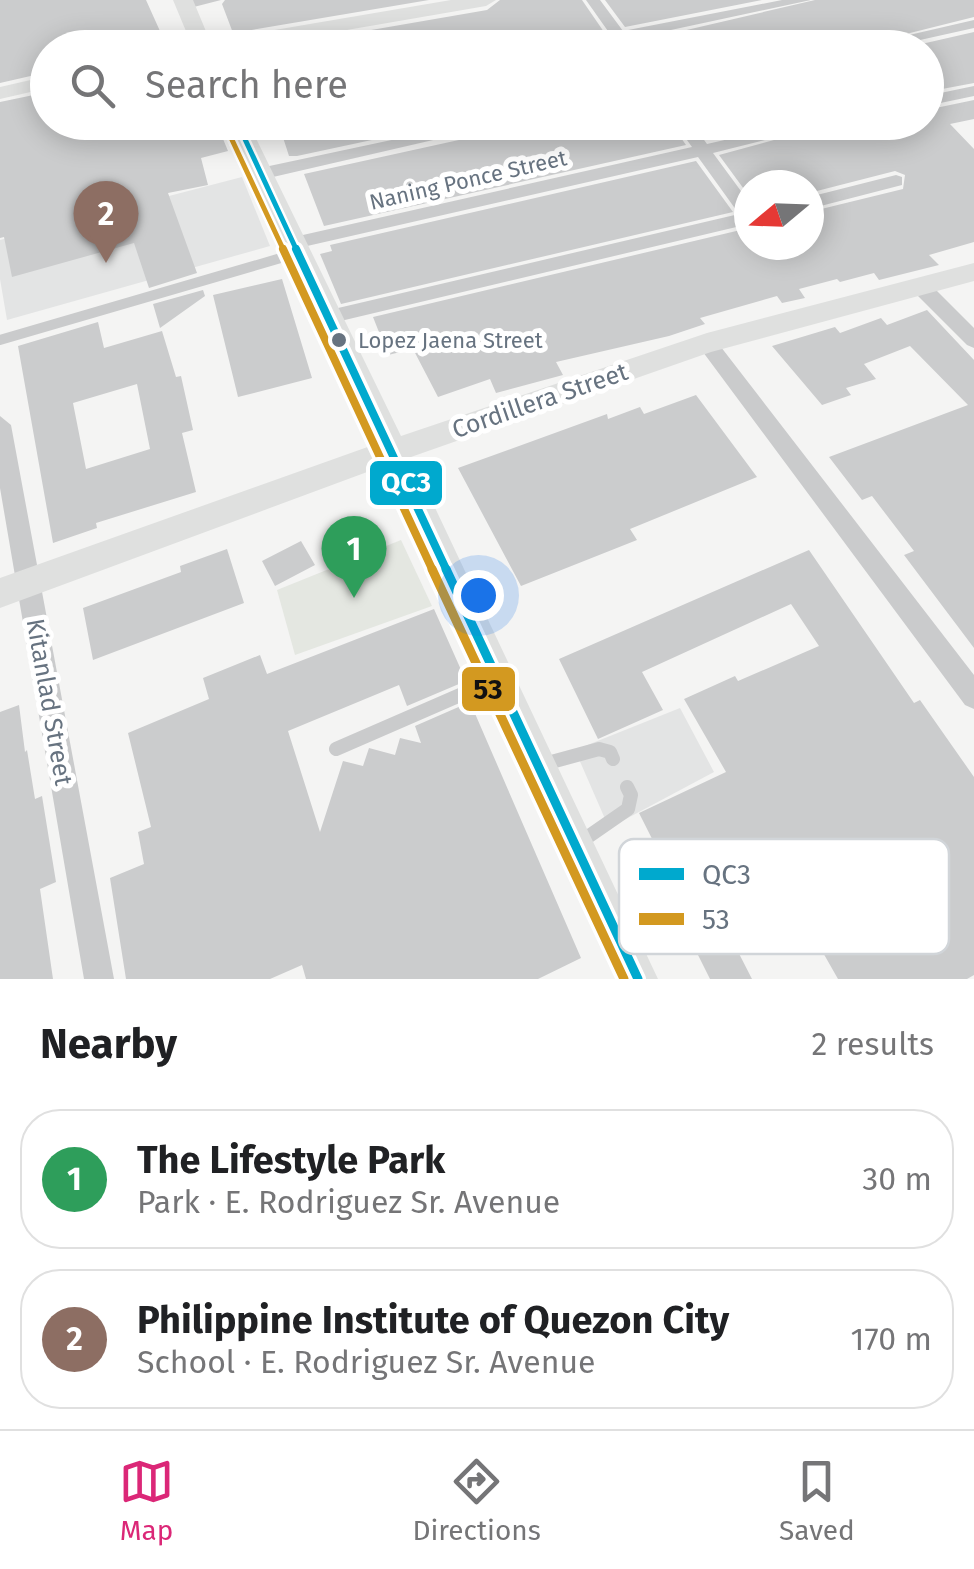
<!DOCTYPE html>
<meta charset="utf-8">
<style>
body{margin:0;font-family:"Fira Sans",sans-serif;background:#f6f6f6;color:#202124}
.compass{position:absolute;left:734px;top:170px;width:90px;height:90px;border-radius:50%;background:#fff;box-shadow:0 5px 25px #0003;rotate:251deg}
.you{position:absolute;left:478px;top:595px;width:35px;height:35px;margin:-25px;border:8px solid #fff;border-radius:50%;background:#1a73e8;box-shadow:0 0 0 15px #1a73e833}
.badge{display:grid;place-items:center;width:65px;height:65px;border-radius:50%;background:#db2777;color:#fff;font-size:32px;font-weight:700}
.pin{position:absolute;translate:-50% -82px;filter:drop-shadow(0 2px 5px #0008)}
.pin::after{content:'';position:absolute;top:52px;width:35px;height:30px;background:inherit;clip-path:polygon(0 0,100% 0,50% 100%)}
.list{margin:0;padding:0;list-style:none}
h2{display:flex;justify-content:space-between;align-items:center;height:130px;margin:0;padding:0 40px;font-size:42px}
h2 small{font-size:32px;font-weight:400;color:#757577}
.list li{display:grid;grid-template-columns:65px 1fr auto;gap:30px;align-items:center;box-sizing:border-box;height:140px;margin:0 20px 20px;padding:0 20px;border:2px solid #e0e0e0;border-radius:40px}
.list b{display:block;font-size:38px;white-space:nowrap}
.list p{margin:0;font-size:32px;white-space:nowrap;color:#757577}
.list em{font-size:32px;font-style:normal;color:#757577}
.icon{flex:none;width:55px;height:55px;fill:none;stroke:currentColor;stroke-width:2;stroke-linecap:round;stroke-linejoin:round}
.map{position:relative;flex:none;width:974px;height:979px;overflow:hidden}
.search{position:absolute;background:#fff;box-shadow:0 5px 25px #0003;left:30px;right:30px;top:30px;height:110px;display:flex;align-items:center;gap:25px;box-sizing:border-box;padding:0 35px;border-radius:55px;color:#757577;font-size:38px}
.sheet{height:450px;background:#fff}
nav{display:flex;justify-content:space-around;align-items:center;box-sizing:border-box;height:140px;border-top:2px solid #e0e0e0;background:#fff;font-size:28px;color:#757577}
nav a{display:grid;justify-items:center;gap:5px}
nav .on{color:#db2777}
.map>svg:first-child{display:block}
.built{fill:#e3e4e4}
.green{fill:#e4e7e1}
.building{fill:#cbcccd;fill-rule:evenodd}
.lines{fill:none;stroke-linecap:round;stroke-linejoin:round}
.lane-far1{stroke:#cacbcc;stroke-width:10}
.lane{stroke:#cacbcc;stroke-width:14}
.street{fill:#cacbcc;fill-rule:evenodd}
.secondary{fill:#dfe0df;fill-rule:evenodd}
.bus-1-far2-casing{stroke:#fff;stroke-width:10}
.bus-1-far1-casing{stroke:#fff;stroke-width:15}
.bus-1-casing{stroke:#fff;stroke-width:16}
.bus-2-far2-casing{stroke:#fff;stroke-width:10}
.bus-2-far1-casing{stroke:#fff;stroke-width:15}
.bus-2-casing{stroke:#fff;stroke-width:16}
.bus-1-far2{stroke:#00a9ce;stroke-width:5}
.bus-1-far1{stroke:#00a9ce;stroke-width:8}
.bus-1{stroke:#00a9ce;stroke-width:9}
.bus-2-far2{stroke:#d39920;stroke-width:5}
.bus-2-far1{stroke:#d39920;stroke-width:8}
.bus-2{stroke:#d39920;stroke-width:9}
.bus-dot{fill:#677380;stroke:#fff;stroke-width:4}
.labels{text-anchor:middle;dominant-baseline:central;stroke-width:10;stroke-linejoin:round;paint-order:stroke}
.far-street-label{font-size:22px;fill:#677380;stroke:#fff}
.bus-label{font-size:22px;fill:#677380;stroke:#fff;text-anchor:start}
.street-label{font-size:25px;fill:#677380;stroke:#fff}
.key{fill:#fff;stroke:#d1d5d9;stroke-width:2.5}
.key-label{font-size:28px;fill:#677380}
.line-badge{stroke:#fff;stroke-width:4}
.badge-label{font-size:28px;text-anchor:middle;font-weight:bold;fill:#fff}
.pale-badge-label{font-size:28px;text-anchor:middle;font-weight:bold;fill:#111}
</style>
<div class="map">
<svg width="974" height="979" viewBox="0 0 974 979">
<rect width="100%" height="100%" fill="#f4f4f3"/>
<path class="built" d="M242,177L270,246L7,320L0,279V240Z
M680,708L714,772L609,828L575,750Z"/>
<path class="green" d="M401,540L432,606L295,655L277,590Z"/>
<path class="building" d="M0,0H146L164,40L134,48H48V72L0,83Z
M225,0H429L233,33L222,4Z
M500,0H582L604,32L530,48H267L487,10Z
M605,0H762L625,27Z
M815,0H974V17L850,48H639L635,42Z
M974,32V83L926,92V48H904Z
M48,92V122H216L228,151L201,158L208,185L168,193L197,273L149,288L134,243L12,277L4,237L0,238V102Z
M974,100V119L950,124L974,149V242L929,255L939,265L879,280L874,273L840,282L837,279L799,289L805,298L782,303L777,296L700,318L705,324L669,336L556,362L563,375L496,393L490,379L438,397L413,349L388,355L373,317L749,228V245H809V212L903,189L905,175L895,171L809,193V185H749V196L719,155L840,122H926V110Z
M278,122H456L297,156H289Z
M516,122H670L686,145L324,226L304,174L518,127Z
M696,122H784L709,140Z
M696,161L733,212L341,304L320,254L332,251L330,245Z
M282,279L312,378L238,397L213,295Z
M203,290L205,296L160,328L153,304Z
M927,310L974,360V648L904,555L914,551L872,496L862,500L829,457L968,405L910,346L864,364L876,379L846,388L851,395L822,405L772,346L835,327L840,333L881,318L887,325Z
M98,322L104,348L162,331L176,377L181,376L193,430L182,433L196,492L96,523L97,528L53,543L18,346ZM137,384L150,449L86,469L73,403Z
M696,395L757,477L630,529L637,540L521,586L458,468L607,414L608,419L640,407L644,414Z
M301,541L315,565L275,586L262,561Z
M227,549L244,603L93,660L83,608L181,572L180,566Z
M809,550L914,703L920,700L974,777V975L967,979H838L772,863L709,895L752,979H710L679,917L689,912L639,813L726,772L684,699L735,676L738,681L819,646L791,604L642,672L663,710L598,739L559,659Z
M434,609L466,681L407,706L399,685L288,731L320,832L343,761L363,766L369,748L395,755L400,738L421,743L415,726L470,702L581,958L538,979H306L302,965L270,979H126L110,878L144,864L138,832L151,827L128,733L209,699L203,678L260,655L267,674Z
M19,705L25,752L27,750L35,799L42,796L56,882L40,889L53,979H0V712Z"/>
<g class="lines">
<path class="lane-far1" d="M0,340L298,253"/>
<path class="lane" d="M336,749L497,679
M544,764L599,749L610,752L613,759
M579,843L628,809L631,795L627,787"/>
<path class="street" d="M221,0L186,9L179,5L189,0Z
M586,0H600L623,31L782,0H811L629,39L631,48H619L615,42L588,48H555L610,34Z
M974,20V28L884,48H853Z
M974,86V96L926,106V96Z
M476,122H511L260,180L251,174L260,168Z
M674,122H691L707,144L803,122H836L713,153L749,202V224L328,324L318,317L321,312L739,214L698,157L294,249L285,243L294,237L692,147Z
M896,175L902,177V185L809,209V197Z
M921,280L928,282L974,328V348L967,345L914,292L911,287Z
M707,335L714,338L974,675V709L965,705L700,348L697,343Z
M0,416L11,425L114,979H84L0,488Z"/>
<path class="secondary" d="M173,0H193L210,41L451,0H496L486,6L242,48H193Z
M48,76V88L0,99V87Z
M226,122H248L401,436L707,333L974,263V281L711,352L411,457L658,979H617L386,465L0,608V578L376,444Z"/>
<g class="bus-1-far2-casing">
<path id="bus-1-far2" d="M237,122L297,251"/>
</g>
<g class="bus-1-far1-casing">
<path id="bus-1-far1" d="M296,249L447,571"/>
</g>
<g class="bus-1-casing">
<path id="bus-1" d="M446,569L638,979"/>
</g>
<g class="bus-2-far2-casing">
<path id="bus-2-far2" d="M226,127L284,251"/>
</g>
<g class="bus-2-far1-casing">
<path id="bus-2-far1" d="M283,249L433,571"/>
</g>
<g class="bus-2-casing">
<path id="bus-2" d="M432,569L624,979"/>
</g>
<use href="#bus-1-far2" class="bus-1-far2"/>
<use href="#bus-1-far1" class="bus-1-far1"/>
<use href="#bus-1" class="bus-1"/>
<use href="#bus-2-far2" class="bus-2-far2"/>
<use href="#bus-2-far1" class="bus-2-far1"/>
<use href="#bus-2" class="bus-2"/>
</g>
<circle class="bus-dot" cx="339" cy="340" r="9"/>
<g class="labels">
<g class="far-street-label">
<text transform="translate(468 180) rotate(-13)">Naning Ponce Street</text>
</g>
<g class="bus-label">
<text x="358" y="340">Lopez Jaena Street</text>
</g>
<g class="street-label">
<text transform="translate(540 401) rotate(-19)">Cordillera Street</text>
<text transform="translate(49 702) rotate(80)">Kitanlad Street</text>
</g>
</g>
<rect x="619" y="839" width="330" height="115" rx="15" class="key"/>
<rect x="639" y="868" width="45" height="12" fill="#00a9ce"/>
<rect x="639" y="913" width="45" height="12" fill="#d39920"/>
<g class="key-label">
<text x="702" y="884">QC3</text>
<text x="702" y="929">53</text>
</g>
<g class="line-badge">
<rect x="368" y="459" width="76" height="48" rx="10" fill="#00a9ce"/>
<rect x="460" y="665" width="57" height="48" rx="10" fill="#d39920"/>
</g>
<g class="badge-label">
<text x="406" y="492">QC3</text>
</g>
<g class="pale-badge-label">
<text x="488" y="699">53</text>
</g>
</svg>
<svg class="compass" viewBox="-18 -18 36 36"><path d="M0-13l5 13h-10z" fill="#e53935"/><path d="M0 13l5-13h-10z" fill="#757577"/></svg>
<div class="you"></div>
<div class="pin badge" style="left:354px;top:598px;background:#2e9e5b">1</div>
<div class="pin badge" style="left:106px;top:263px;background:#8d6e63">2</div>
<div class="search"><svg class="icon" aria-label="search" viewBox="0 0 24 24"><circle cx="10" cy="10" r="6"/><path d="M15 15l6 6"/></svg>Search here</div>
</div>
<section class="sheet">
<h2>Nearby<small>2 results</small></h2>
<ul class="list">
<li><span class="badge" style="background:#2e9e5b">1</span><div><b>The Lifestyle Park</b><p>Park · E. Rodriguez Sr. Avenue</p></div><em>30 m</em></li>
<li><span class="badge" style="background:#8d6e63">2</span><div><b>Philippine Institute of Quezon City</b><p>School · E. Rodriguez Sr. Avenue</p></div><em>170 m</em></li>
</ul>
</section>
<nav>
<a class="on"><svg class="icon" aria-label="map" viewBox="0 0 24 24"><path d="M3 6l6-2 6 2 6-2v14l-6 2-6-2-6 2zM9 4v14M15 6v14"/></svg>Map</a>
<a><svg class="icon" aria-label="directions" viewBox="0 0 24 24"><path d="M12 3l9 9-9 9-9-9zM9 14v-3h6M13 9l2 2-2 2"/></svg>Directions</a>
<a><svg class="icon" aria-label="saved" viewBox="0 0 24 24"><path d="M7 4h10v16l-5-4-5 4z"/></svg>Saved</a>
</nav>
